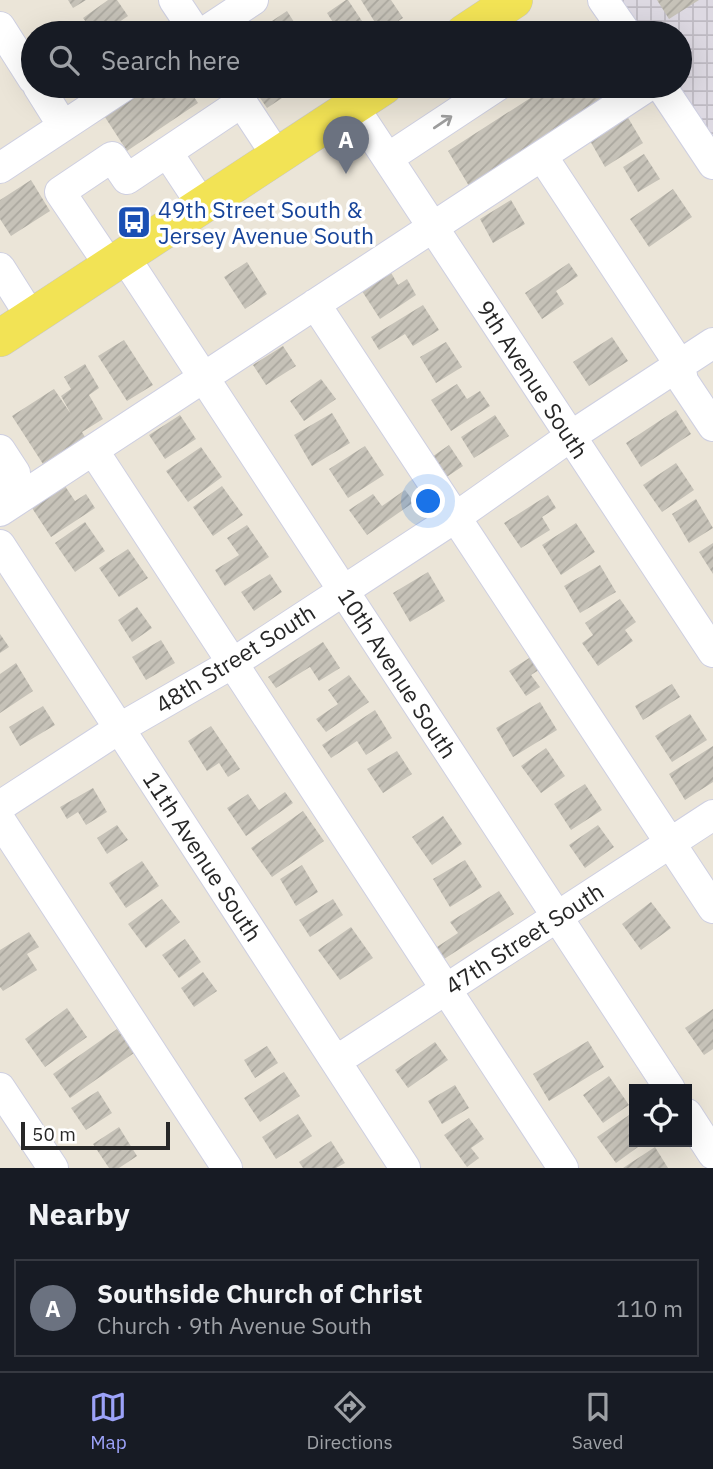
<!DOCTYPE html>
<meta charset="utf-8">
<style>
body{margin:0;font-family:"IBM Plex Sans",sans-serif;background:#242831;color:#f1f3f6}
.controls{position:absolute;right:21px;bottom:21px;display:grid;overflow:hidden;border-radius:0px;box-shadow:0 7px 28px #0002}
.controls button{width:63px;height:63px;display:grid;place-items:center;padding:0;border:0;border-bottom:2px solid #363941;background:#171b24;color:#f1f3f6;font:35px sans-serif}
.scale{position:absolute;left:21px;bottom:18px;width:149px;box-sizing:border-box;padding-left:7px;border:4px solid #272727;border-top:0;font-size:19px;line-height:24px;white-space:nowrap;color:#272727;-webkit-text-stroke:5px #fff;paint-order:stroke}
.you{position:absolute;left:429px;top:502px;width:24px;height:24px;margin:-18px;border:5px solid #fff;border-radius:50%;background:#1a73e8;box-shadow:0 0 0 10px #1a73e833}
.badge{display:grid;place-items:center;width:46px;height:46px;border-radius:50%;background:#9ca2f9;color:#fff;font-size:23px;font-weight:700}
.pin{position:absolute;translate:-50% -58px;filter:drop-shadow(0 2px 4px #0008)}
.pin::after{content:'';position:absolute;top:37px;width:24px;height:21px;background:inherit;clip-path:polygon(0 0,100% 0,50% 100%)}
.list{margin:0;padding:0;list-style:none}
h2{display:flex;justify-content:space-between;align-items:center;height:91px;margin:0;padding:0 28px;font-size:30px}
h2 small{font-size:23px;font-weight:400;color:#9ea1a6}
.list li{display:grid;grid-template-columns:46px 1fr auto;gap:21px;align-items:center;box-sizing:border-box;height:98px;margin:0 14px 14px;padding:0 14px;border:2px solid #363941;border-radius:0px}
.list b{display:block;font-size:26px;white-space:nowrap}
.list p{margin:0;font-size:23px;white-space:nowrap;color:#9ea1a6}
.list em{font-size:23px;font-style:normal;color:#9ea1a6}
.icon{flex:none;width:38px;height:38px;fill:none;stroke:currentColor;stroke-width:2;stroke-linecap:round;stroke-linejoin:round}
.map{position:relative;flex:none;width:713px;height:1168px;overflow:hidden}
.search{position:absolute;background:#171b24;box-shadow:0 7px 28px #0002;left:21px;right:21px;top:21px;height:77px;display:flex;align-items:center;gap:18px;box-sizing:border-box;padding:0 24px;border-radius:38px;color:#9ea1a6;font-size:26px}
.sheet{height:203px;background:#171b24}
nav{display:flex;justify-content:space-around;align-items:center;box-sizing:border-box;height:98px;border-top:2px solid #363941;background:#171b24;font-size:19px;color:#9ea1a6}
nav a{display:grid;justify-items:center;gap:4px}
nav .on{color:#9ca2f9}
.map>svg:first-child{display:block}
.industrial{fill:url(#industrial-grid)}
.building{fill:url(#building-hatch)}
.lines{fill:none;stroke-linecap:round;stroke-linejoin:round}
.minor-casing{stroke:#cecfe1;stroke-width:32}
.major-casing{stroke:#c7c7c7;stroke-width:38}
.minor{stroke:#fff;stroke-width:30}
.major{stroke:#f2e355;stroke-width:37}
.oneway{stroke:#9e9e9e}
.labels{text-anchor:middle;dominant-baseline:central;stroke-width:7;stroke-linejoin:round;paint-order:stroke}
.transit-label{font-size:23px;fill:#164399;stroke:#fff;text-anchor:start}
.street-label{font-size:23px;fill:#272727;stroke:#fff}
</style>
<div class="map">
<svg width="713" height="1168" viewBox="0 0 713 1168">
<defs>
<pattern id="industrial-grid" width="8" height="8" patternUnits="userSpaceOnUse" patternTransform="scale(1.75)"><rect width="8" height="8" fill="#ddd9e2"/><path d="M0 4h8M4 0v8" fill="none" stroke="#bebac2"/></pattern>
<pattern id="building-hatch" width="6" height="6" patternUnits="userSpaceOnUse" patternTransform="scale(1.75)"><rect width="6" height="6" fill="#c6c2b8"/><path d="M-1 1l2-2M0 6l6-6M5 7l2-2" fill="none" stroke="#aaa79e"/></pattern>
</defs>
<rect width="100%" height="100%" fill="#ebe5d8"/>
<path class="industrial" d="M617,0H713V143L674,86H680V33H639Z"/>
<path class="building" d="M68,0H86L73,8Z
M108,0H117L128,16L103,33H94L83,18Z
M346,0H348L370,33H340L327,13Z
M361,0H391L403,18L381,32Z
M657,0H699L669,19Z
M287,11L301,33H267L263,27Z
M139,86H187L198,103L127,151L101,111Z
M252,86H300L267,108Z
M549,86H598L605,97L469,186L448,151Z
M627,116L643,143L605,167L589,139Z
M644,154L660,179L638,192L623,167Z
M31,180L50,211L11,236L0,219V200Z
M673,189L692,217L649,247L630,219Z
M511,200L525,224L493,243L480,219Z
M247,262L267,294L245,309L224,277Z
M569,263L578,276L556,291L564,304L542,319L525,293Z
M389,269L398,285L407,279L416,295L380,319L360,288Z
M423,305L439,330L413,346L405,334L379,350L371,337Z
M612,337L628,361L589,386L573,362Z
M124,340L153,385L127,401L98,356Z
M446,342L462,367L436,383L420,357Z
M283,346L296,366L266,385L253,365Z
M85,364L99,388L89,395L103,419L82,432L85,437L43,464L12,416L54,389L71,414L61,396L71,389L64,377Z
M321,379L336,399L304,421L290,401Z
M457,384L467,399L480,391L490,406L451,431L431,400Z
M676,410L691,434L641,467L626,443Z
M332,413L350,443L312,466L294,435Z
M180,415L196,439L165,459L149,435Z
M495,415L509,436L474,458L461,437Z
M449,445L463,466L445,478L432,457Z
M365,446L384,475L348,498L329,469Z
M201,447L222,477L188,502L166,471Z
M676,463L694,490L662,512L643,485Z
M65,486L75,501L86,494L95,508L51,537L32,508Z
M222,486L243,515L213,536L193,507Z
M405,490L414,502L367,535L349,510L373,494L382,506Z
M548,495L556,508L542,517L550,530L521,548L504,523Z
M696,499L713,528L689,543L672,514Z
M85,522L105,551L75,572L55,543Z
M576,523L595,552L561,575L542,545Z
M247,525L269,557L225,586L215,570L239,555L227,538Z
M713,543V574L699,552Z
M128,549L148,578L119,597L99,568Z
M600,565L616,592L580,613L564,586Z
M428,572L445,601L410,622L393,593Z
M270,574L282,592L254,611L241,592Z
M620,599L636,622L625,630L633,641L598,666L582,643L593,635L585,623Z
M137,607L152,628L132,642L118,620Z
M0,634L9,647L0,653Z
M161,640L175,663L146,680L132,657Z
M323,642L340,668L319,681L310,667L276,688L268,677Z
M537,653L545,666L531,675L540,687L526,696L509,671Z
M16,663L33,691L0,713V674Z
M349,675L369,702L326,732L316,719L338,704L328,690Z
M672,684L680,697L643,720L635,706Z
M540,702L557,730L513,757L496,728Z
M43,706L55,725L20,746L9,727Z
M375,710L392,738L366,755L357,741L331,758L322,745Z
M690,714L707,740L672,762L655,736Z
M211,726L240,769L228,777L219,763L207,771L188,741Z
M713,746V782L685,800L669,774Z
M546,748L565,776L541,793L521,766Z
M397,751L412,774L383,793L367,769Z
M585,784L602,810L571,830L554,804Z
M93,788L107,812L86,825L78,812L67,819L60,807Z
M285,792L293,803L246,836L227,808L248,794L259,810Z
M303,811L324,841L272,877L251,848Z
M443,816L462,844L432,865L412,837Z
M117,825L128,840L107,854L97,838Z
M598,825L614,847L585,868L569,845Z
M465,860L482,887L450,907L433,879Z
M142,861L159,886L126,908L109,883Z
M302,865L318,892L296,906L280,879Z
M499,891L514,914L441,961L434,949L458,933L450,922Z
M162,899L180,922L146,948L128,924Z
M333,899L343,915L310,937L299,920Z
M651,902L671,928L641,950L622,924Z
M351,927L373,958L340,980L318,950Z
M29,932L39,947L27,954L37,970L3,991L0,987V950Z
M185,939L201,962L179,978L162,955Z
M203,972L217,991L194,1007L181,988Z
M67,1008L87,1037L45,1067L25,1039Z
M713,1009V1049L704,1055L685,1028Z
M117,1029L134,1053L70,1098L53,1074Z
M588,1041L604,1067L549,1101L533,1074Z
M435,1042L448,1060L408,1088L395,1070Z
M267,1046L278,1063L255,1078L244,1060Z
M284,1072L300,1096L260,1122L244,1098Z
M609,1076L629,1105L603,1123L583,1095Z
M455,1085L469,1108L442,1124L428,1101Z
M98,1091L112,1113L86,1130L71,1108Z
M632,1113L634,1117V1131L629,1134L638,1147L616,1163L597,1137Z
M298,1114L312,1136L276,1159L262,1137Z
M469,1118L484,1139L471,1148L479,1158L467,1167L444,1135Z
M119,1127L137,1156L119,1168H109L93,1144Z
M331,1141L345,1163L336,1168H303L299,1162Z
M655,1147L668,1168H623Z"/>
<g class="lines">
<g class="minor-casing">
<path id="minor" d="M174,0L196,33
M603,0L626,33
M0,27L33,79
M203,33L253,0
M38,86L63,126
M231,86L277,156
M661,86L713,164
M353,106L713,652
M167,152L202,205
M542,156L680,365L683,381L713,426
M388,158L497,86
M0,168L124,86
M124,256L670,1089
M110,266L60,192L112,157L127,179L242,102
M0,268L31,317
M315,304L713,908
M0,450L15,473L0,483
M93,450L563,1168
M0,511L648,86
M0,545L405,1168
M0,806L120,728L233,663L456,517L571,436L713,343
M0,820L227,1168
M336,1061L713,815
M0,1088L53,1168
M687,1114L713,1154"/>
</g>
<g class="major-casing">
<path id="major" d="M464,33L514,0
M0,338L384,86"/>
</g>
<use href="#minor" class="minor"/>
<use href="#major" class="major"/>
</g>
<defs><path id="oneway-shaft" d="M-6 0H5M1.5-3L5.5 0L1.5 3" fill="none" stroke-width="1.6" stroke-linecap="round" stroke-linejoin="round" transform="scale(1.75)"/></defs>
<use class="oneway" href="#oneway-shaft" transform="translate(443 122) rotate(-34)"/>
<defs>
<g id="bus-square" transform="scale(1.75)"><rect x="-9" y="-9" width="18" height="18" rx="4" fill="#1a4fb4" stroke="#fff"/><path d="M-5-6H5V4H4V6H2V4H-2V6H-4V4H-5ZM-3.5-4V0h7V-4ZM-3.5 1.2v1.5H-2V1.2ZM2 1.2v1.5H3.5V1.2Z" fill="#fff"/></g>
</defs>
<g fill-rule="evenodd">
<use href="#bus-square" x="134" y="222"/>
</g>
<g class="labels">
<g class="transit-label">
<text x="158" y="209">49th Street South &amp;<tspan x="158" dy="26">Jersey Avenue South</tspan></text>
</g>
<g class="street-label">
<text transform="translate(533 379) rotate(57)">9th Avenue South</text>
<text transform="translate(235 658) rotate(-32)">48th Street South</text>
<text transform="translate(398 673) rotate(57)">10th Avenue South</text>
<text transform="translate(203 856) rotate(57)">11th Avenue South</text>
<text transform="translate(524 938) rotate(-33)">47th Street South</text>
</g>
</g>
</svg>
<div class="controls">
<button><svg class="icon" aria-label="locate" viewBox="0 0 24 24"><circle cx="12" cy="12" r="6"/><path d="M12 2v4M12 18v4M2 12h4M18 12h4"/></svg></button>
</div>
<div class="scale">50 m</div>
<div class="you"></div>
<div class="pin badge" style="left:346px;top:174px;background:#6b7280">A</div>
<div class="search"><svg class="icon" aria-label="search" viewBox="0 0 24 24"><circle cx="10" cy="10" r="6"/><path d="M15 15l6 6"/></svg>Search here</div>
</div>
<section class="sheet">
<h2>Nearby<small></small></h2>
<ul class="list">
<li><span class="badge" style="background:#6b7280">A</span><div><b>Southside Church of Christ</b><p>Church · 9th Avenue South</p></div><em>110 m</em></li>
</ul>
</section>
<nav>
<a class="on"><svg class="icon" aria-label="map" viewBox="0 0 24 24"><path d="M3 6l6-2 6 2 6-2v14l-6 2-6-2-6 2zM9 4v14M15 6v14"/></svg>Map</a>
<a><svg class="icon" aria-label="directions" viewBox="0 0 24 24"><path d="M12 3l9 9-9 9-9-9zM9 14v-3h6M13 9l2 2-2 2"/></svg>Directions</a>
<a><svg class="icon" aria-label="saved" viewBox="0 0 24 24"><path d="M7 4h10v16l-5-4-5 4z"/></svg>Saved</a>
</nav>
